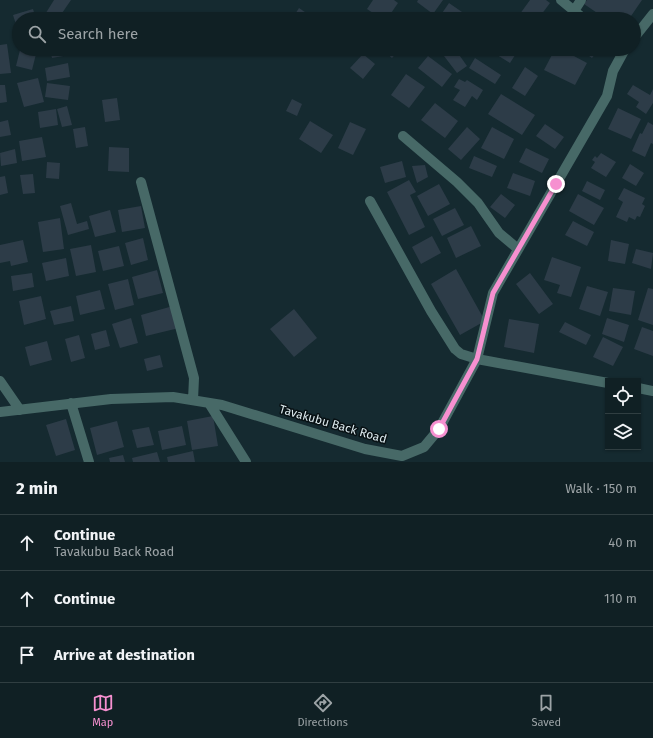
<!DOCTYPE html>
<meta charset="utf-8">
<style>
body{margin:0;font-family:"Fira Sans",sans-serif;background:#19282c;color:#f1f3f6}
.controls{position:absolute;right:12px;bottom:12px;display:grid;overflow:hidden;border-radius:0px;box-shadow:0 1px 3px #0004}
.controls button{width:36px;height:36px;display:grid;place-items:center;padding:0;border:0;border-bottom:1px solid #303e41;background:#102024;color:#f1f3f6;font:20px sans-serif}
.stop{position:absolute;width:12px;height:12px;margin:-9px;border:3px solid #f690d0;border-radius:50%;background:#fff}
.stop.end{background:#f690d0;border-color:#fff;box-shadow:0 1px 4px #0008}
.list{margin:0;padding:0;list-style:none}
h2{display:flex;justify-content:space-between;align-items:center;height:52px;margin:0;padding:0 16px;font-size:17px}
h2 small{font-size:13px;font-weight:400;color:#9ca3a6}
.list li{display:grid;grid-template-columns:26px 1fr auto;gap:12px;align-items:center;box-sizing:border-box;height:56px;padding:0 16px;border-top:1px solid #303e41}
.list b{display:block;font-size:15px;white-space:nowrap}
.list p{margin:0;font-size:13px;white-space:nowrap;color:#9ca3a6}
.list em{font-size:13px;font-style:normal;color:#9ca3a6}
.icon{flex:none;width:22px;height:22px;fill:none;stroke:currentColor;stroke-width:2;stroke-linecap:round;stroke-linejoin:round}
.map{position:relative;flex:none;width:653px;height:462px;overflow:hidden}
.search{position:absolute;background:#102024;box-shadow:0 1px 3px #0004;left:12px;right:12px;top:12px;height:44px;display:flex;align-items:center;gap:10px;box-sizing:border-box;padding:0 14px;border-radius:22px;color:#9ca3a6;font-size:15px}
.sheet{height:220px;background:#102024}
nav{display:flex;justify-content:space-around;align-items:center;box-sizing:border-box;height:56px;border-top:1px solid #303e41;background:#102024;font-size:11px;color:#9ca3a6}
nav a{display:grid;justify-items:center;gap:2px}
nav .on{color:#f690d0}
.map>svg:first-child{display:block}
.building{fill:#2d3c48}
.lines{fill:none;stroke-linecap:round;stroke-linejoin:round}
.minor{stroke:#476967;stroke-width:10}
.route{stroke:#f690d0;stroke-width:5}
.labels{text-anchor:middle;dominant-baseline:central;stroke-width:3;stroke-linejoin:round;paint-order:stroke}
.street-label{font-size:12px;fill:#dce9ed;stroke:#081114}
</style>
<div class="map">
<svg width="653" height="462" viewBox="0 0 653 462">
<rect width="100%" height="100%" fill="#152a30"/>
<path class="building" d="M54,0H71L58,19H49L44,16Z
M373,0H394L398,3L387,19H382L367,9Z
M418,0H443L433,14L417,2Z
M530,0H546L550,3L538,19H519L517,18Z
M587,0H642L629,19H606L584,4Z
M449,3L462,12L457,19H438Z
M299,8L315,19H292Z
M33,9L36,19H19V34L13,15Z
M551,12L566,19H548Z
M269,13L277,19H264Z
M473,13L481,19H469Z
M7,44L11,73L0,74V45Z
M50,49H68L69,55L52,58Z
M382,49H400L392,58Z
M455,49L467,66L457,73L444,56Z
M489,49H519L510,63L489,50Z
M555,49H572L575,50L572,55L587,63L575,85L544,70Z
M579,49H599L592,58Z
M20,50L36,54L32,70L16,66Z
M363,54L375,64L363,79L350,68Z
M428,56L452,74L442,87L418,68Z
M475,58L501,75L495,84L469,68Z
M68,63L70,77L47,81L45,68Z
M525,67L538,76L525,96L512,88Z
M406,74L425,87L409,108L391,95Z
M38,78L44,102L24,107L17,83Z
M459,79L465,82L467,80L483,90L477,100L472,96L465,107L453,100L460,90L454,87Z
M47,83L70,86L68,100L45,97Z
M0,85H5L7,102L0,103Z
M633,85L650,95L653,89V103L646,114L636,107L639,102L627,94Z
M501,94L535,115L522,135L488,114Z
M117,98L120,120L105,122L102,100Z
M292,99L302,104L297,116L286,111Z
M435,103L458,121L445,138L421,120Z
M67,106L72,125L62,127L57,109Z
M618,108L641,119L631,139L608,129Z
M56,109L58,125L40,128L38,112Z
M8,120L11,135L0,137V122Z
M310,121L333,135L321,153L299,139Z
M350,122L366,129L353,155L338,148Z
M648,122L653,125V144L651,143L645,157L632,151L640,133L642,134Z
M545,124L564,137L555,149L536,136Z
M85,127L88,146L76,148L73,129Z
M467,127L480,139L461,160L448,149Z
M492,127L514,139L504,159L481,148Z
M42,137L46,157L22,161L19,141Z
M109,147L129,148V172L108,171Z
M526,148L549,159L542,173L519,162Z
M15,149L17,163L1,166L0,153Z
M601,153L616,162L606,177L591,168L595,162L592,160L595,156L597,158Z
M474,156L497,166L492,177L469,168Z
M402,161L406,177L385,183L380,167Z
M47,162L60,163L59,179L46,178Z
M630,164L644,173L636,186L622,178Z
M425,165L428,177L417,183L412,166Z
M513,173L535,181L530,196L507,188Z
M33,174L35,193L23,194L20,175Z
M5,176L8,193L0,195V177Z
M409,180L416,192L410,195L425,227L409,235L387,192Z
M587,181L605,190L600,200L582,191Z
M439,184L450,204L428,216L417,196Z
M624,188L645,198L642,204L645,206L640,217L637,216L635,220L629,217L627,222L616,217L623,202L618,199Z
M501,194L515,205L505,218L490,207Z
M578,194L604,208L594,225L569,211Z
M71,203L77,224L87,221L89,229L68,235L60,206Z
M141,206L145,228L122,232L118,210Z
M455,208L464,225L442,236L433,219Z
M110,210L116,232L95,237L89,216Z
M60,218L64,249L43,252L38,222Z
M573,221L594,232L587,246L565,235Z
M471,226L481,246L456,258L447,238Z
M432,236L441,253L421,264L412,247Z
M143,238L148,260L131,265L125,243Z
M23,240L28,262L11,266L10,261L0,263V245Z
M611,240L629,244L625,264L608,261Z
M91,245L96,272L76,276L70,249Z
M119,246L124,266L103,271L98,251Z
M636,249L653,253L651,269L632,263Z
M552,257L581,267L571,297L557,293L560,285L544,280Z
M66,258L69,276L46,281L42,263Z
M456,269L485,321L460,335L431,284Z
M157,270L163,293L138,299L132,277Z
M32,273L34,287L13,291L11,276Z
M530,273L553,304L539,314L516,284Z
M128,279L134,305L115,310L108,284Z
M587,286L608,292L600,316L579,309Z
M613,288L635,291L631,315L609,311Z
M648,288L653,289V325L638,320Z
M100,290L105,309L80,315L76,296Z
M41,296L46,319L24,325L19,301Z
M71,306L74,321L54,325L50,311Z
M173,306L179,328L146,336L141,315Z
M294,309L317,338L294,357L270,329Z
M131,318L138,343L120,348L112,324Z
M607,318L629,325L624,342L602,334Z
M509,319L539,324L534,353L504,347Z
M565,322L591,335L586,345L559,332Z
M642,327L653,331V356L634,349Z
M106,330L110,346L95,350L91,334Z
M79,335L85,358L71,362L65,339Z
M603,337L623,347L613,366L593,357Z
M47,341L52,360L30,366L25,347Z
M160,355L163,367L147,371L144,359Z
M213,416L218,446L192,450L187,421Z
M66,419L75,450L56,456L46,425Z
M117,421L124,447L97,455L90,428Z
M182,426L186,445L162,450L158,431Z
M149,427L154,445L137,448L132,430Z
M193,451L195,462H168L167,457Z
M157,452L160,462H133L132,458Z
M123,455L125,462H110L109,458Z"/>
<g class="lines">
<path class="minor" d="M561,0L584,19
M574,11L581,0
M634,38L653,14
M403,136L457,182L478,203L499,233L518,249
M141,182L194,378L193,400
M370,201L431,311L455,349L461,354L477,359L493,293L607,96L613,71L625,49
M0,381L20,410
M638,388L653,391
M71,403L89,462
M209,403L246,462
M0,412L111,399L173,397L222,405L365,449L402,456L424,447L439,429L477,359L608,383"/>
</g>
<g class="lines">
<path class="route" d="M439,429L477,359L493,293L556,184"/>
</g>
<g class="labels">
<g class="street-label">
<text transform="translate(333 424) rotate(16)">Tavakubu Back Road</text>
</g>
</g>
</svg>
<div class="controls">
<button><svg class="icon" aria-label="locate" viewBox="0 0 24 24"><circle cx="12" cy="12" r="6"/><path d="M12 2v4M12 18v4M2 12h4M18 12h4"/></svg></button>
<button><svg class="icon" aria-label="layers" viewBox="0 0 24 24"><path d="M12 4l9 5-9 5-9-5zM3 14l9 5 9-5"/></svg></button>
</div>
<div class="stop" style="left:439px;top:429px"></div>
<div class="stop end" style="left:556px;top:184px"></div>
<div class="search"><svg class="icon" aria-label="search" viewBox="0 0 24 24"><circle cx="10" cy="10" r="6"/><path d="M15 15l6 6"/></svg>Search here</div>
</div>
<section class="sheet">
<h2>2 min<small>Walk · 150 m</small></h2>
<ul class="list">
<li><svg class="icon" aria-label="ahead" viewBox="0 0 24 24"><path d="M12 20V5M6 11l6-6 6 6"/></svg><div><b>Continue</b><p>Tavakubu Back Road</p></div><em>40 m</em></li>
<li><svg class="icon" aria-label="ahead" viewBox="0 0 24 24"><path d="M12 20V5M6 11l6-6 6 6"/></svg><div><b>Continue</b></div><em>110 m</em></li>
<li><svg class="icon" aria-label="arrive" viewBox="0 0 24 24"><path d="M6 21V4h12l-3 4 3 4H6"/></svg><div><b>Arrive at destination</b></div></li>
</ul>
</section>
<nav>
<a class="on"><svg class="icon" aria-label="map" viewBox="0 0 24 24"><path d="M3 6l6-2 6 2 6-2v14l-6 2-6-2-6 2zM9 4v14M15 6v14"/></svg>Map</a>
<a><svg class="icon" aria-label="directions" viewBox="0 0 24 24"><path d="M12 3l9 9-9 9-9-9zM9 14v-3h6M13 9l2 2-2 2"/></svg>Directions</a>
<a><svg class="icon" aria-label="saved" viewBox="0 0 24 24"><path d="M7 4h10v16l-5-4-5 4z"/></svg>Saved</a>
</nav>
